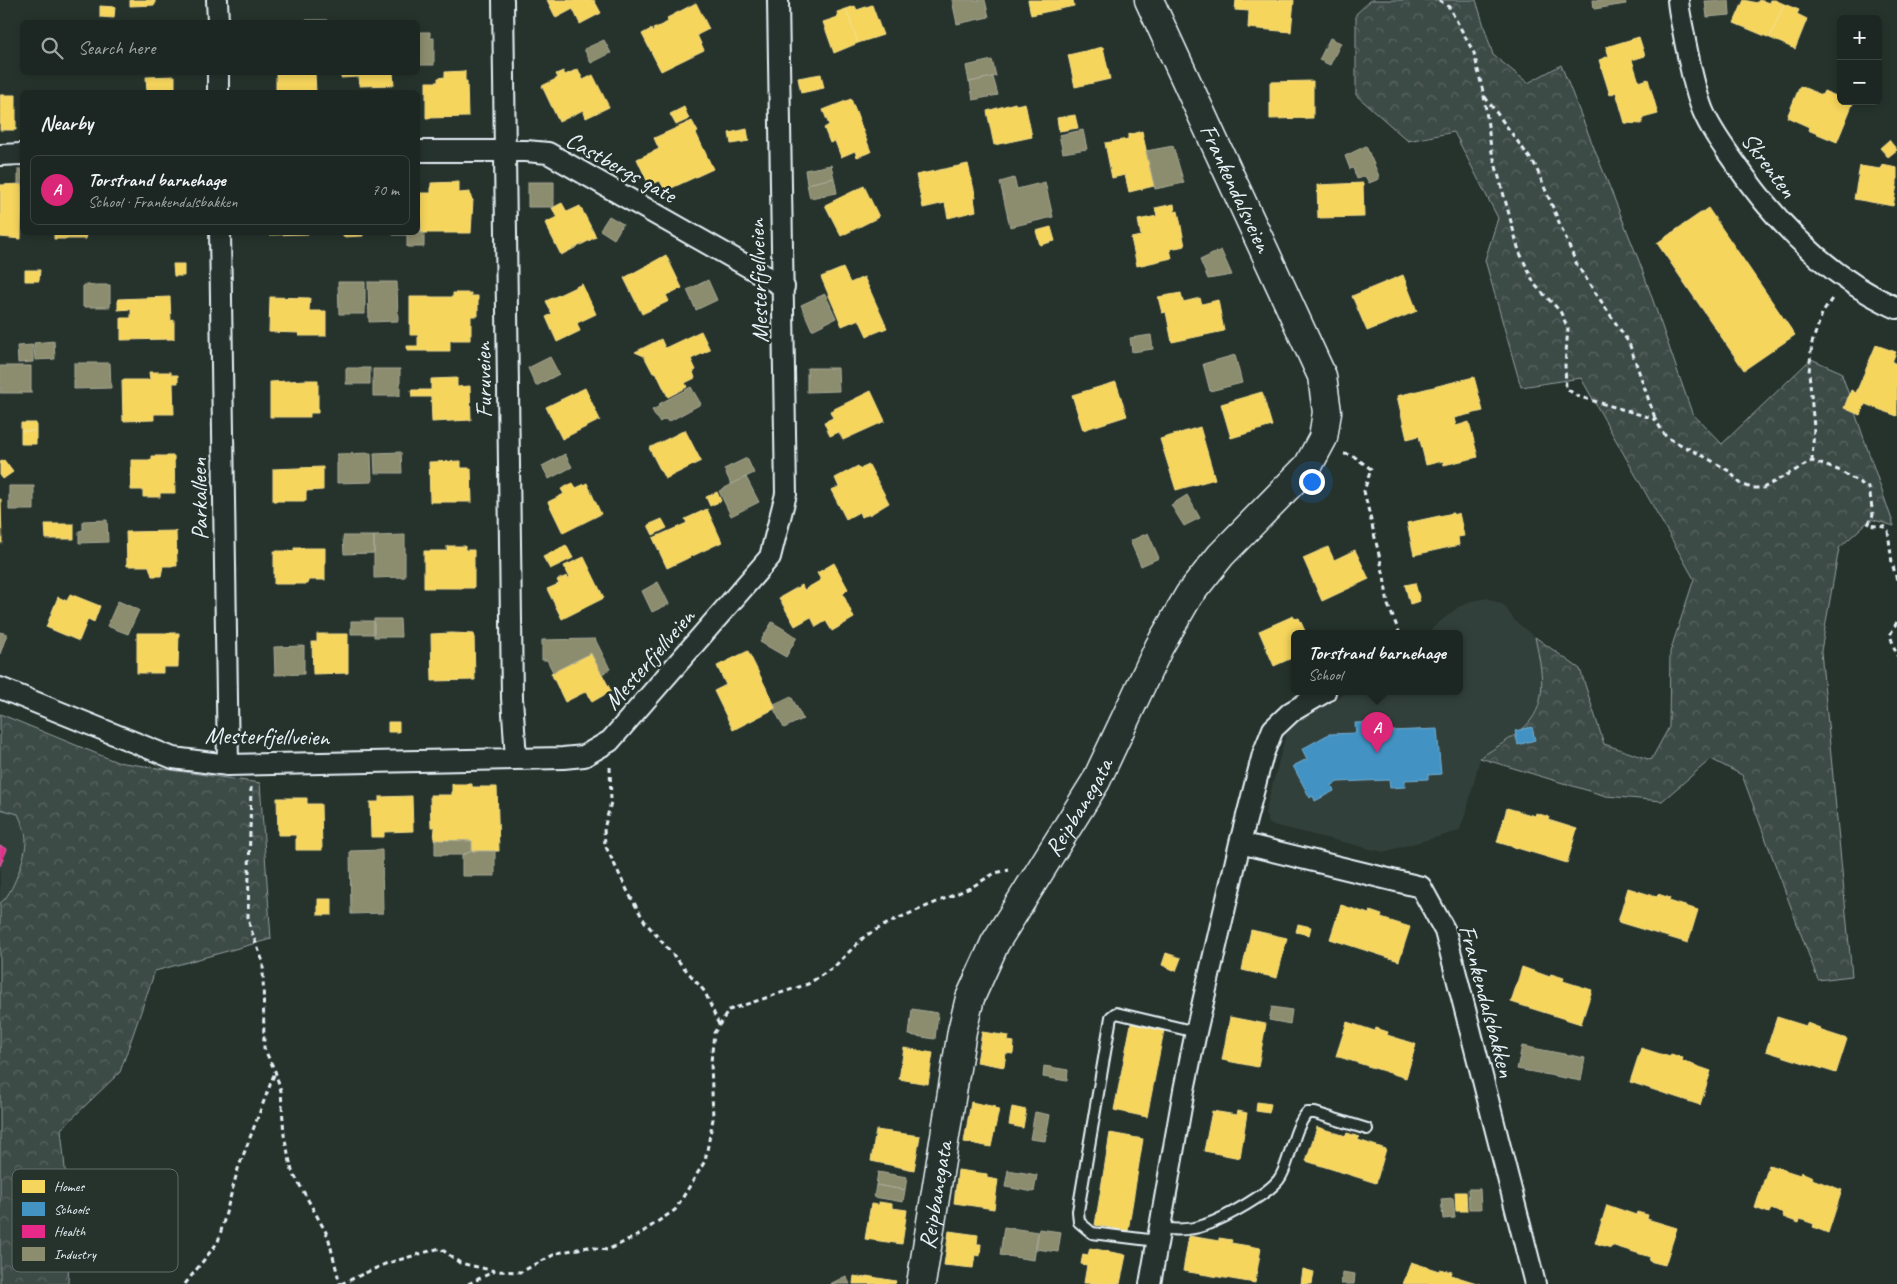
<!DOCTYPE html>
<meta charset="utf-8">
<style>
body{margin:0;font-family:Caveat,sans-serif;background:#252e2a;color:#f1f3f6}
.controls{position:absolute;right:15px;top:15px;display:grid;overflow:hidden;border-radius:8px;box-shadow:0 2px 8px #0003}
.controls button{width:45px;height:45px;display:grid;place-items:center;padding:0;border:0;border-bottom:1px solid #3a4340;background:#1c2622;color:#f1f3f6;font:25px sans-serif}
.you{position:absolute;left:1311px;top:481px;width:18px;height:18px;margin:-12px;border:4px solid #fff;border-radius:50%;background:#1a73e8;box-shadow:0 0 0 8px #1a73e833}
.badge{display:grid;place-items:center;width:32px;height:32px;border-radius:50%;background:#db2777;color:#fff;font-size:16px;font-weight:700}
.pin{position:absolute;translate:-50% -41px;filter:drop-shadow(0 1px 2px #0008)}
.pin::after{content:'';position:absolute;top:26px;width:18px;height:15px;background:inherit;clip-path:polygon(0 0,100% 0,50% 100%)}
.popup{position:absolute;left:1291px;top:630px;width:172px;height:65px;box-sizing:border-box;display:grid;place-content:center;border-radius:8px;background:#1c2622;filter:drop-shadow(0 1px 4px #0005);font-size:16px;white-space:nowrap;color:#a0a5a5}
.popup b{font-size:19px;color:#f1f3f6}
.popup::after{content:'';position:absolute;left:50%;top:100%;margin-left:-10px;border:10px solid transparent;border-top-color:#1c2622}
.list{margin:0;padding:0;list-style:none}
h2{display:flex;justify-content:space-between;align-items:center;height:65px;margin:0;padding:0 20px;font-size:21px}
h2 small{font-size:16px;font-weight:400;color:#a0a5a5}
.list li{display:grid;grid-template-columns:32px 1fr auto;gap:15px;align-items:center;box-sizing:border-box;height:70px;margin:0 10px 10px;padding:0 10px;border:1px solid #3a4340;border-radius:8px}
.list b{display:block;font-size:19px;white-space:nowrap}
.list p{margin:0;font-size:16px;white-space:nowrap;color:#a0a5a5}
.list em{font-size:16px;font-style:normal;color:#a0a5a5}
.icon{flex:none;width:28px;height:28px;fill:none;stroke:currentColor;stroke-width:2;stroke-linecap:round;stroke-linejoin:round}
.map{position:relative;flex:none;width:1897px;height:1284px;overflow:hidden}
.search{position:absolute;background:#1c2622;box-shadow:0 2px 8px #0003;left:20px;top:20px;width:400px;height:55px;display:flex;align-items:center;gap:12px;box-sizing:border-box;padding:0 18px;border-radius:8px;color:#a0a5a5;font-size:19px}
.panel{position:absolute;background:#1c2622;box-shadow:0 2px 8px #0003;left:20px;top:90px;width:400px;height:145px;border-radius:8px}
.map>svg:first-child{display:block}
.built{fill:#333f3a}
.forest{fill:url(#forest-crowns);stroke:#939ea0}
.homes{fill:#f6d55c;stroke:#f2dd8b}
.schools{fill:#4393c3;stroke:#74afd3}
.health{fill:#e7298a;stroke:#e765ab}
.industry{fill:#8c8c6e;stroke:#a8aa97}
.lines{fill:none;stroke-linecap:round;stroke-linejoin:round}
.lane-casing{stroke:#e8f1f8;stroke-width:14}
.street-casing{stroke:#e8f1f8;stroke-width:24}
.secondary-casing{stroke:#e8f1f8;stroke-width:31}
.path{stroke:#e8f1f8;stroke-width:3;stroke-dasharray:5 4;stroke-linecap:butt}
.lane{stroke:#26332d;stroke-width:10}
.street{stroke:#26332d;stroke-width:20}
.secondary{stroke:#26332d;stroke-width:28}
.labels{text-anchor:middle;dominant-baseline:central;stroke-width:5;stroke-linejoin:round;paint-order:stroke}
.street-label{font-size:24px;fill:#e8f1f8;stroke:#26332d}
.key{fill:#26332d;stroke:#606c6a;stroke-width:1}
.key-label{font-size:14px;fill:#e8f1f8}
</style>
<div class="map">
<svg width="1897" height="1284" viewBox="0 0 1897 1284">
<defs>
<pattern id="forest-crowns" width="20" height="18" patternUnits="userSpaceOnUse" patternTransform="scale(1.25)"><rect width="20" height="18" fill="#3e4b47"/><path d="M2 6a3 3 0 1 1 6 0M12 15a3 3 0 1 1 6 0" fill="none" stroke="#5a6562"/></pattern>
</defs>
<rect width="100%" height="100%" fill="#26332d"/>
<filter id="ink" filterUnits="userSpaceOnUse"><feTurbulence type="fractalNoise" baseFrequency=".02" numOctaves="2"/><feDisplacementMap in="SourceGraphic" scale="10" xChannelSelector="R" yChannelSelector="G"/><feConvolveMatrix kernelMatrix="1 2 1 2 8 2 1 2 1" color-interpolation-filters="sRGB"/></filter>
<g filter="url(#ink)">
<path class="built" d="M1487,598L1504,605L1514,620L1535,637L1541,668L1542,697L1531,720L1518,732L1480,758L1467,810L1459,831L1383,852L1269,824L1265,813L1289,723L1348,692H1460V634H1425L1457,608L1471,601Z
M0,786L53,806L0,949Z"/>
<path class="forest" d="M1371,0H1476L1493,55L1528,83L1561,65L1641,266L1692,413L1722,444L1811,359L1841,372L1894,526L1871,519L1839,548L1821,651L1852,976L1818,980L1742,775L1711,759L1662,801L1606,796L1480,758C1495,747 1520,735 1531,720C1549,696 1540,663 1535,637L1580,669L1604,744L1651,760L1669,727L1670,652L1694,579L1581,378L1521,387L1485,260L1498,218L1454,132L1408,141L1356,95V14Z
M0,714L117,762L260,783L271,939L155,971L120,1072L61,1129L70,1218L68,1284H0V903C12,897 27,853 26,840C26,831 21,821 18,814L0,809Z"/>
<path class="homes" d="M130,0H155V5L130,6Z
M547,0H594L601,13L580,24L573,9L556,18Z
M1028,0H1073L1074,6L1031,15Z
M1236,0H1294L1291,32L1248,28L1249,11L1235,10Z
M1744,0L1757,3L1759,0L1770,3L1771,0H1775L1784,4L1770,38L1734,23Z
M696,3L709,29L697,35L704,50L661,71L642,34L651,29L652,32L654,31L653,29L668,22L667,18Z
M1784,4L1799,10L1797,14L1807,19L1795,49L1770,38Z
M872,5L883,35L858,43L846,9L855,6L857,10Z
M100,6L115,7L114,18L100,17Z
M846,9L858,43L834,53L823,22L838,17L837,12Z
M1639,37L1645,56L1632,60L1639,82L1648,79L1658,114L1643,118L1642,124L1625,123L1616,92L1610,95L1599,60L1609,56L1606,47Z
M1103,47L1110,79L1075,87L1068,55Z
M578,69L583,80L593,75L609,107L586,118L583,110L559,122L542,86L558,78L556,74L563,71L565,75Z
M465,71V81H467L468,117L426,118V82H438V78L445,77V72Z
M276,72L315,73L316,92H276Z
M340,72H393L394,85L360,86L359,77L341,78Z
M821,74L824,88L801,93L798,78Z
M175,76V92H192H147L146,77Z
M1313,81V118L1270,119V82Z
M1800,86L1822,95L1824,91L1841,98V101L1853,103L1837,142L1808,130L1809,127L1787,117Z
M0,95H16V130H0Z
M851,99L871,152L857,157L855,151L841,157L835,141L830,143L824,128L829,125L823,110Z
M1015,103L1016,105L1025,103L1032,137L994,145L987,111Z
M684,107L689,119L676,125L670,114Z
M1075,115L1078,128L1059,131L1057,118Z
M692,121L698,132L696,133L713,169L665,191L660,181L649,185L637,159L659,149L654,138Z
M747,129L749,141L731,144L729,133Z
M1142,131L1154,186L1129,192L1125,175L1112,178L1105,143L1128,139V135Z
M1889,140L1897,150L1888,157L1880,148Z
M968,164L976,198H974L976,211L948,218L945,203L923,208L916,175Z
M1882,165L1897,168V185L1893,206L1854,199L1860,166L1881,169Z
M459,182V193L470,192L471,198L473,200L471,233H421L420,193H431V183Z
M1363,183L1364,217L1318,218L1317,185Z
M22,184L21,239L0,237V185Z
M864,186L879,217L841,236L825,205Z
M562,203L567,212L580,206L596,237L561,255L545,223L557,217L552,208Z
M1174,204L1175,212L1178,211L1185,246L1170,249L1172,258L1137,266L1131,238L1141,236L1138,220L1157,216L1155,208Z
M1708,208L1795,335L1744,370L1657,243Z
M1051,227L1055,241L1040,245L1036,231Z
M54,232H86V239H54Z
M270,232H308V234L270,235Z
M343,232H363V236L343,237Z
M666,255L682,288L666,295L669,301L642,314L624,278Z
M173,264H184V276H174Z
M843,268L850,283L864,277L887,328L867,336L859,319L842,326L821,277Z
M25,270H40L39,281H25Z
M1403,275L1417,311L1367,331L1352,296Z
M582,284L596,314L577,323L580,331L557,342L546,317L552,314L546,301Z
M453,293H471V296H478V316H471V335H470V340H450V351H407V346H418V335H410V297H453Z
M1181,293L1183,302L1200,298L1202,304L1218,300L1224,331L1172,342L1166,312L1162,313L1158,297Z
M170,297L171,321L174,320V339L121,340V318H131V309L118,310V299Z
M270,297L310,298L309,311H326V336H299V333L269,332Z
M701,331L710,350L691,359L696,370L693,372L695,378L685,383L687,387L668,397L656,372L653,373L644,356L635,352L661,339L665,348Z
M1876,345L1896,352L1892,362L1897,364V416L1865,404L1860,415L1844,408L1851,390L1856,393Z
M149,372H171V375H178V383H173L174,414H154V420L123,421L122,380H150Z
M1474,377L1483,411L1454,418L1456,426L1469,422L1478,457L1444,465L1443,461L1426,465L1419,436L1407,439L1397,396Z
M457,378V387L470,386L471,420L432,422L431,397H412L411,390H431V379Z
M306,380H318V413H310V417H270V382Z
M1116,382L1127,416L1083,430L1072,395Z
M585,388L600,420L562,439L546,407Z
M871,391L885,421L843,440L839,432L830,436L824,422L833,418L830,411Z
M1262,392L1272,426L1231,438L1221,404Z
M21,423H36V431H21Z
M1200,427L1215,479L1176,490L1160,439Z
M685,430L701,461L665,479L649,448Z
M21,431H36V444H21Z
M152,456H174L175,493H160V497H143V490H131V460H152Z
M4,460L13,472L3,479L0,475V462Z
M461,461V468H471L472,502H430L429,462Z
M869,465L889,503L871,514L861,517L859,512L846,519L831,490L839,487L835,478L858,466L860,469Z
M323,467V490L306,491V501H273V469Z
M573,483L576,488L587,483L601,514L563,533L548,502L564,494L561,489Z
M717,492L721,501L710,506L706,497Z
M0,499H1L2,543H0Z
M707,509L722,542L667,568L653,538L687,523L685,519Z
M1453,513V515L1459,513L1464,536L1458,537L1459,545L1414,555L1407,523Z
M662,519L667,528L653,535L648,525Z
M45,524H74V539H46Z
M176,531L177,566H163L161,576H152L149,566H127L126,532Z
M566,545L573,558L550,569L543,557Z
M447,546H465V550H474V588H424V551H447Z
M1328,547L1334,560L1355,550L1369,579L1322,601L1303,558Z
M294,548H325V580H308V584H274V551H294Z
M584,557L604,598L562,619L547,589L559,584L557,580L567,576L568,579L570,578L564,566Z
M834,563L848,589L843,594L854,618L832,631L826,621L816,627L811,617L795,626L779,598L802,585L804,590L821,580L817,573Z
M1415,583L1420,601L1410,604L1405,585Z
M70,594L100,606L94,622L88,619L79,641L46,627L58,597L67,601Z
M1293,616L1295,619L1299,618L1305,631L1301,634H1294V657L1274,666L1259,631Z
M137,633H179L178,667H163V673H137Z
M452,633L474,634L475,680L432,681L431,634Z
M317,634H348V673L313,674L312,642H317Z
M748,651L776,708L733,730L714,691L726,685L717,666Z
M591,653L611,691L592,702L587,691L565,702L551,673Z
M388,722H399V732H388Z
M452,784H472V787H497L499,851H472V841L434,840L435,827H431L430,795H452Z
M412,796L413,831L384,832V837H371L370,802H379V797Z
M277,798H307V804H321L322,850H296V835H278Z
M1507,808L1535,816L1536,813L1549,817L1548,820L1577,829L1567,863L1497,842Z
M1628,888L1657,897L1658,894L1670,898L1669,901L1698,910L1688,943L1618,922Z
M318,899H332V915H318Z
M1341,905L1369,914L1370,911L1382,915L1381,918L1410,927L1399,961L1330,939Z
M1298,924L1311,927L1309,935L1296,932Z
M1251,930L1287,938L1277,978L1242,970Z
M1166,953L1181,958L1176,971L1162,965Z
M1522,967L1550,977L1551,974L1564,978L1563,981L1592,990L1581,1024L1511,1002Z
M1230,1017L1266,1024L1258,1067L1222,1060Z
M1777,1017L1806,1026L1807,1023L1820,1028L1819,1030L1847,1039L1836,1073L1766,1051Z
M1132,1019L1165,1025L1147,1117L1114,1110Z
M1347,1022L1375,1031L1376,1028L1388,1032L1387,1035L1416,1044L1406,1078L1336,1056Z
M982,1032L1009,1036L1008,1041L1014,1042L1013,1054L1006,1053L1004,1067L977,1062Z
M904,1048L933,1053L928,1084L899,1079Z
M1641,1048L1670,1057L1671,1054L1683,1058L1682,1061L1711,1071L1700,1105L1630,1082Z
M971,1102L996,1107L995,1108L999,1109L991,1147L964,1142Z
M1257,1102L1271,1104L1269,1113L1256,1111Z
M1012,1107L1026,1110L1023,1128L1009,1125Z
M1212,1111L1237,1115L1238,1111L1247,1113L1240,1158L1204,1151Z
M1317,1127L1346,1136L1347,1133L1359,1137L1358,1140L1386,1149L1376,1183L1306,1161Z
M876,1130L920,1136L914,1170L871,1161Z
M1110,1133L1143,1139L1128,1231L1095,1225Z
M1769,1165L1800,1175L1801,1172L1813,1177L1812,1179L1842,1190L1828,1233L1813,1227L1814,1224L1800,1219L1799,1223L1783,1217L1784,1214L1771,1209L1769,1213L1755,1208Z
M958,1170L987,1174V1178L998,1180L994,1209L954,1203Z
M1455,1192H1466L1467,1211H1456Z
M879,1202L892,1204V1208L907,1210L902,1244L865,1239L871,1204L879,1205Z
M1607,1205L1636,1215L1637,1212L1648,1215L1647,1219L1677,1228L1665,1265L1649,1261L1650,1257L1611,1245V1248L1595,1243Z
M949,1231L978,1235L977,1244H981L980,1256L975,1255L973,1268L944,1265Z
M1189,1236L1219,1241V1238L1232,1240L1231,1243L1261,1248L1255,1283L1183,1271Z
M1090,1248L1126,1255L1120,1284L1084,1283L1087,1265L1081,1264L1083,1254L1088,1255Z
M1411,1262L1439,1271L1440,1269L1452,1272L1451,1275L1480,1284H1403Z
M1303,1269L1314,1272L1312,1284H1301Z
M854,1276L866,1278V1276L896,1281L895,1284H853Z"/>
<path class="schools" d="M1390,722L1391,731L1437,729L1441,774L1428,775V779L1405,780V787L1390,788L1389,780L1338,782L1332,785L1334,791L1315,801L1313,796L1310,798L1293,766L1307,759L1302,749L1329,734L1356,733L1355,723Z
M1532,727L1535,740L1518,745L1515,731Z"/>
<path class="health" d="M0,846L7,849L0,866Z"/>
<path class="industry" d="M952,0H985L989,17L957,24Z
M1593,0H1625L1626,4L1594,9Z
M1729,0L1730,15L1707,17L1705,1Z
M305,20H327V22H305Z
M418,32H430V38H434V65H418Z
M1330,38L1341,43L1330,65L1319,60Z
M604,40L611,53L591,63L584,49Z
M992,60L996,76L969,82L966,66Z
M993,77L998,95L973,100L970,82Z
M1083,130L1087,149L1063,153L1059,135Z
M1173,146L1184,183L1155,189L1146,151Z
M1366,146L1379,176V179L1369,183L1365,176L1357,179L1353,168L1350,169L1345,156Z
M831,165L834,178L807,184L805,170Z
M18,169H22V193V184H18Z
M834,178L837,193L810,198L807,184Z
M1014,178L1017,189L1045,182L1053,217L1010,227L1000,182Z
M528,182H554V207H528Z
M418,194H420L421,233H424V247H407V232H418Z
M609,216L623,224L614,239L600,230Z
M393,232H407V235H393Z
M1221,250L1232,275L1208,279L1200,260Z
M708,280L717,300L696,310L687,290Z
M338,282H365V314H339Z
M368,282H397L398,321L369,322Z
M83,285H110V307H83Z
M825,294L836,318L812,330L801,305Z
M1151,335L1153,349L1132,352L1130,338Z
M54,341L55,359L35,360L34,343Z
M33,345V362L18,363L17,346Z
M1235,355L1242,383L1210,391L1203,364Z
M550,357L559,374L536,386L528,368Z
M74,363H110L111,388L74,389Z
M0,366H31V393H0Z
M346,368H370V384H346Z
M807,368H838L839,391L807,392Z
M373,369H400V396H373Z
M691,387L701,404L668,422L666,419L659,422L652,410L660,406L659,404Z
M401,452L402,473H375L374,453Z
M371,453L372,482L337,483V454Z
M565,454L572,467L549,479L542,466Z
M747,458L754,473L731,484L724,469Z
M746,477L759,502L731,516L719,491Z
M9,486H34V510H9Z
M1187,495L1200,518L1184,526L1171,505Z
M107,520L108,542L79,543V531L83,530V521Z
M1148,533L1159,558L1141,566L1130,541Z
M405,535V577L374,578V536Z
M343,536H374V553L344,554Z
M658,582L669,604L652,612L642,591Z
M118,601L139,610L128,634L107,626Z
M374,619H400L401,637H374Z
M351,621H374V634H351Z
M772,622L797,637L786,657L760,642Z
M0,632L7,634L0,654Z
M595,639L610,669L602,674L591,653L553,672L547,660H542V640Z
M304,646V674L275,675L274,647Z
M791,696L803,719L784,728L774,709L776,708L774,704Z
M435,840L472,841V851L462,855H435Z
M382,850L383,913L351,914L350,851Z
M472,851H495V876H462V855Z
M1272,1007L1292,1010L1290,1024L1269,1020Z
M912,1009L938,1013L935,1039L909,1035Z
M1522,1046L1585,1058L1581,1081L1517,1069Z
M1044,1066L1068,1070L1067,1081L1043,1077Z
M1035,1112L1050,1115L1045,1141L1030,1139Z
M1008,1170L1037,1175L1034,1192L1005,1187Z
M878,1172L907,1177L905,1190L876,1185Z
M876,1185L905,1190L903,1202L874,1197Z
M1468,1189H1480L1481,1209H1469Z
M1453,1198L1455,1218L1443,1219L1441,1199Z
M1004,1227L1038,1232L1034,1260L1000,1255Z
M1039,1229L1061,1232L1058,1252L1036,1249Z
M1342,1272L1355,1274L1354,1284H1341Z
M846,1276L850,1284H830Z"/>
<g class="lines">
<g class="lane-casing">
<path id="lane" d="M1159,1228C1173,1230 1192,1230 1205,1225C1223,1219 1273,1192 1281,1176C1292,1156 1292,1131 1307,1113H1315L1367,1129
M1157,1241L1092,1233L1079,1222L1078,1211L1111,1017L1116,1013L1196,1032"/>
</g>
<g class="street-casing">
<path id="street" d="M217,0L218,22
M503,0L512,698L516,759
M1678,0C1679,14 1683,28 1685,41C1690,65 1694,89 1703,111C1711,130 1723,146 1735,163C1777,224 1829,278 1897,308
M218,72V92
M418,151H526L548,153L784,287
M0,155L22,154
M220,232L228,765
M0,688L173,758L228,765L563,758L584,756L610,741L770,557L786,494L778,0
M1240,843L1421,887L1445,931L1535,1284
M1150,1284L1184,1090L1196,1032L1240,843L1263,754L1273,729L1291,712L1325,692"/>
</g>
<g class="secondary-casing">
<g id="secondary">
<path id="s1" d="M921,1284L962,1031L970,998L995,943L1096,781L1159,647L1189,595L1221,555L1308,466L1323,438L1327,412L1322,376L1149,0"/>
</g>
</g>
<path class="path" d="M1439,0L1449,7L1474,53L1484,96L1491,148L1519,251L1535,285L1560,311L1568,328L1565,365L1566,388L1577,396L1655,419L1666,437L1707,458L1729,471L1740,483L1751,488H1763L1812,461L1838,470L1869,488L1873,515L1868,525L1885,527L1888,531L1892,563L1897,580
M1485,97L1535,165L1577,265L1629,343L1655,418
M1344,454L1352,455L1371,469L1364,491L1384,576L1388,605L1400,634
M1812,461L1814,428L1809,372L1812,343L1822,314L1833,297
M1897,622L1890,635L1897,656
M610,767L611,802L604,829L605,845L629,894L645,922L705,992L719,1025
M251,787L248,917L250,927L263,962L264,1048L275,1071L281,1091L284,1135L292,1171L328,1236L340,1284
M185,1284L218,1242L238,1169L275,1072
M341,1284L385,1264L440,1248L460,1263L495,1271L521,1272L557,1253L588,1247L607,1250L635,1237L675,1210L705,1161L713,1119L711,1062L714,1033L729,1010L808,984L834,967L865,936L894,920L970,888L995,873L1009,870
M468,1284L495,1271"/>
<use href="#lane" class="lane"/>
<use href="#street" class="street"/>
<use href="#secondary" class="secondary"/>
</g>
</g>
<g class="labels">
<g class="street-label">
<text transform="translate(1769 165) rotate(53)">Skrenten</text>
<text transform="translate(621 167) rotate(29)">Castbergs gate</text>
<text transform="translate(1236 188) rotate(65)">Frankendalsveien</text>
<text transform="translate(758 281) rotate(-92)">Mesterfjellveien</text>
<text transform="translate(483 380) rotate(-91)">Furuveien</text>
<text transform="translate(199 499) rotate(-91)">Parkalleen</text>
<text transform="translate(649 659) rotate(-49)">Mesterfjellveien</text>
<text transform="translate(267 736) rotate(1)">Mesterfjellveien</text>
<text stroke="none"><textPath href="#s1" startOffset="510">Reipbanegata</textPath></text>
<text transform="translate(1487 1001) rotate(75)">Frankendalsbakken</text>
<text stroke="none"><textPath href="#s1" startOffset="90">Reipbanegata</textPath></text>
</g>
</g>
<rect x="12" y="1169" width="166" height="103" rx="8" class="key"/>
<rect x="22" y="1180" width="23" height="13" fill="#f6d55c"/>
<rect x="22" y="1202" width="23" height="14" fill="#4393c3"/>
<rect x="22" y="1225" width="23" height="13" fill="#e7298a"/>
<rect x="22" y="1247" width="23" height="14" fill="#8c8c6e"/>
<g class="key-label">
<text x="54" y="1191">Homes</text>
<text x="54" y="1214">Schools</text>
<text x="54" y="1236">Health</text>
<text x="54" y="1259">Industry</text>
</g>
</svg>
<div class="controls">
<button>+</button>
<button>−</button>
</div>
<div class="you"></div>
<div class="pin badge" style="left:1377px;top:753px">A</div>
<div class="popup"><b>Torstrand barnehage</b>School</div>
<div class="search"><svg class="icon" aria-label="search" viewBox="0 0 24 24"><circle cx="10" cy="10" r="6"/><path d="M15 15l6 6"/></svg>Search here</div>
<section class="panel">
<h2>Nearby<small></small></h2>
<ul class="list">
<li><span class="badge">A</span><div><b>Torstrand barnehage</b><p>School · Frankendalsbakken</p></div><em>70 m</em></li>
</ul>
</section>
</div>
